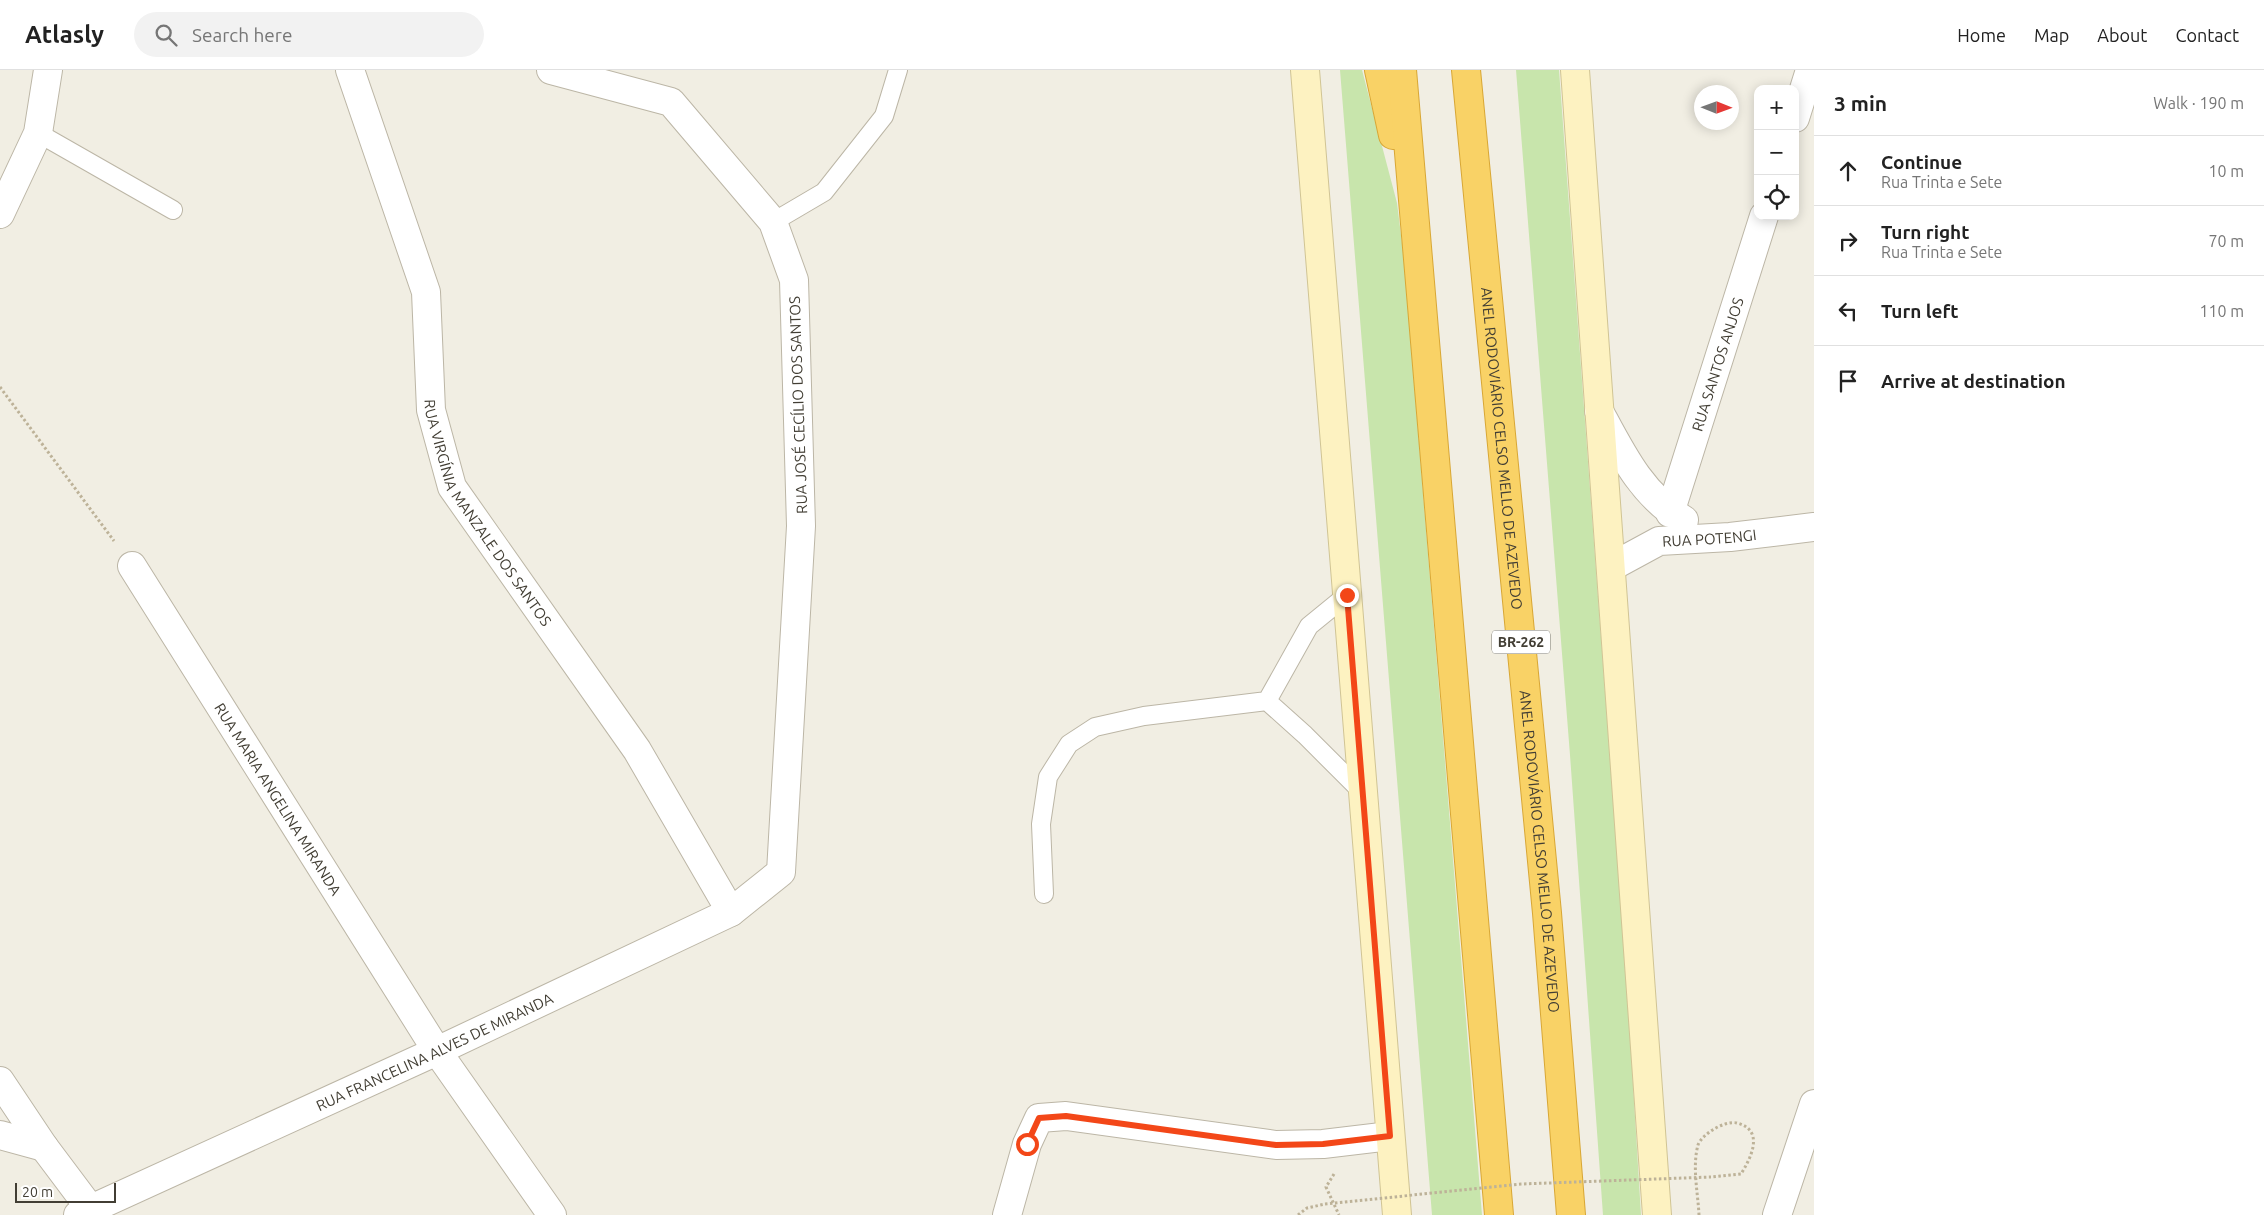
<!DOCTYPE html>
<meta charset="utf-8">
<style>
body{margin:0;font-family:Ubuntu,sans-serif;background:#f2f2f2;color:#222}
.controls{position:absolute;right:15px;top:15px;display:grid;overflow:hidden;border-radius:10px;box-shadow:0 2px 12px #0003}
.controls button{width:45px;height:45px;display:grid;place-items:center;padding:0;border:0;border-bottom:1px solid #e0e0e0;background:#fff;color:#222;font:25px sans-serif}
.compass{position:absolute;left:1694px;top:15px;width:45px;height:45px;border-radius:50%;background:#fff;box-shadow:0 2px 12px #0003;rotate:91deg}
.scale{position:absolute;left:15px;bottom:12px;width:101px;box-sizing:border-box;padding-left:5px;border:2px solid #423e34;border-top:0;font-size:14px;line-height:18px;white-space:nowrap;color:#423e34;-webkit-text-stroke:4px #fff;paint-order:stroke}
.stop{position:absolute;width:15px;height:15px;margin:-11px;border:4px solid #f34718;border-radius:50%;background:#fff}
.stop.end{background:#f34718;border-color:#fff;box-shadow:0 1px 5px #0008}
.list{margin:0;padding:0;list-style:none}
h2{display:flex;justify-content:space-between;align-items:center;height:65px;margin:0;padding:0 20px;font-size:21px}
h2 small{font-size:16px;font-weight:400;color:#767676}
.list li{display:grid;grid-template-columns:32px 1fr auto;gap:15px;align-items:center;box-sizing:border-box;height:70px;padding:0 20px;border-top:1px solid #e0e0e0}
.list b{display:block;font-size:19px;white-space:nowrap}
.list p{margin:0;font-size:16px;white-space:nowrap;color:#767676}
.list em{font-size:16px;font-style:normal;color:#767676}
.icon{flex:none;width:28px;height:28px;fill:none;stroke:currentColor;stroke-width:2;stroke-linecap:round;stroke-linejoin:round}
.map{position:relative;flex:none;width:1814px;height:1145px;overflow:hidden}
header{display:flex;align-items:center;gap:30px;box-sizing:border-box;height:70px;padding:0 25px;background:#fff;border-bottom:1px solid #e0e0e0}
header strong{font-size:24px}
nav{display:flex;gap:28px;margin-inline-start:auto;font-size:18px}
.search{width:350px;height:45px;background:#f2f2f2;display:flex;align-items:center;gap:12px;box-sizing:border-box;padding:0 18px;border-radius:28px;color:#767676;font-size:19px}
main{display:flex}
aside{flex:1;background:#fff}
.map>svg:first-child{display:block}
.green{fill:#c8e5ac}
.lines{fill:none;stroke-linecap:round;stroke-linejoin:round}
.service-casing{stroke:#bcb6a6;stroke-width:20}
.minor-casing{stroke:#bcb6a6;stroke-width:30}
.tertiary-casing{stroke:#bcb6a6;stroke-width:30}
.secondary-casing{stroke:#d0c494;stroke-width:30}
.motorway-casing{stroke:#d8a736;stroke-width:30}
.path{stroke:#bdb298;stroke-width:3;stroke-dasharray:2.5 2.5;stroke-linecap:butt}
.service{stroke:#fff;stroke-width:18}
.minor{stroke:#fff;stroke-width:28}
.tertiary{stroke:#fff;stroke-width:28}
.secondary{stroke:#fdf2c1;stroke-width:28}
.motorway{stroke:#f9d266;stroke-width:28}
.path-bridge{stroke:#bdb298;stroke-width:3;stroke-dasharray:2.5 2.5;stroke-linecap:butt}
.route{stroke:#f34718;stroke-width:6}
.labels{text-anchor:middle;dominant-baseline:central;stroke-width:5;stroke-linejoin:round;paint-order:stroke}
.shield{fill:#fff;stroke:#7b7871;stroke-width:1}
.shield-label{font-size:14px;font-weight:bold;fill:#423e34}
.street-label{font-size:15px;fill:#423e34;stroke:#fff}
</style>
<header>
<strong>Atlasly</strong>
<div class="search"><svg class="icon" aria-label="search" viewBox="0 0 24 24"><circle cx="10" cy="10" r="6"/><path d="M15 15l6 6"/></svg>Search here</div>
<nav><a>Home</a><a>Map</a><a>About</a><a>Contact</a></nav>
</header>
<main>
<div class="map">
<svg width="1814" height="1145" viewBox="0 0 1814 1145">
<rect width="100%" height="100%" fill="#f1eee3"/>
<path class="green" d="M1340,0H1362L1397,133L1404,189L1482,1145H1432Z
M1516,0H1559L1628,932L1641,1145H1603L1570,685Z"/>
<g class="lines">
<g class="service-casing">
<path id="service" d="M38,63L173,140
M773,152L824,122L884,46L898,0
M1267,631L1309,556L1347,525
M1044,824L1041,754L1048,707L1069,674L1095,657L1144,646L1267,631L1305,665L1363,723"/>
</g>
<g class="minor-casing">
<g id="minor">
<path id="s1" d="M350,0L426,222L431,340L452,417L637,680L731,842"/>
<path d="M1795,48L1810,0"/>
<path d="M0,144L38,63L48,0"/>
<path d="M1599,341C1621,382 1642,426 1684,450"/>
<path id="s2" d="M1670,443L1764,146"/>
<path id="s3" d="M132,496L437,981L552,1145"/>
<path id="s4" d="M1611,497L1659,471L1730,467L1814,457"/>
<path d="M0,1065L44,1077"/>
<path id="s5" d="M78,1145L437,981L731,842L781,802L801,456L794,210L773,152L671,32L551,0"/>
<path d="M1007,1145L1027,1074L1039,1048L1066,1046L1276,1075L1323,1074L1390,1066"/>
<path d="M1777,1145L1814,1034"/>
</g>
</g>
<g class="tertiary-casing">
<path id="tertiary" d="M0,1011L44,1077L95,1145"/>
</g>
<g class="secondary-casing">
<path id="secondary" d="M1305,0L1397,1145
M1575,0L1657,1145"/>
</g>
<g class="motorway-casing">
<g id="motorway">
<path d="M1379,0L1393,65"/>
<path d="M1402,0L1499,1145"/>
<path id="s6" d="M1466,0L1547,843L1571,1145"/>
</g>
</g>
<path class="path" d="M0,317L114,471
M1334,1104L1326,1117L1339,1145
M1298,1145L1307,1138L1325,1134
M1699,1145C1698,1123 1692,1097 1698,1075C1702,1064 1725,1050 1737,1053C1765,1060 1751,1088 1741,1104L1711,1107"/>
<use href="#service" class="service"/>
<use href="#minor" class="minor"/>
<use href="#tertiary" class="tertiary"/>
<use href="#secondary" class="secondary"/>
<use href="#motorway" class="motorway"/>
<path class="path-bridge" d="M1325,1134L1521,1114L1711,1107"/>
</g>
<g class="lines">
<path class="route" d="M1027,1074L1039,1048L1066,1046L1276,1075L1323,1074L1390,1066L1347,525"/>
</g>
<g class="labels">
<rect class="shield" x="1492" y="560.5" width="58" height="23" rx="4"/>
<g class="shield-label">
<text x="1521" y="572">BR-262</text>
</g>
<g class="street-label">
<text stroke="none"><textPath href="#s2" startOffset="156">RUA SANTOS ANJOS</textPath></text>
<text transform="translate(798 335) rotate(-92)">RUA JOSÉ CECÍLIO DOS SANTOS</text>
<text stroke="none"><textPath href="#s6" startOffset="380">ANEL RODOVIÁRIO CELSO MELLO DE AZEVEDO</textPath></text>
<text stroke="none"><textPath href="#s1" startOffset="471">RUA VIRGÍNIA MANZALE DOS SANTOS</textPath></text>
<text stroke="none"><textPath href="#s4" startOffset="105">RUA POTENGI</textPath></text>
<text stroke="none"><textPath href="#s3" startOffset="275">RUA MARIA ANGELINA MIRANDA</textPath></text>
<text stroke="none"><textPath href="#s6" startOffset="785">ANEL RODOVIÁRIO CELSO MELLO DE AZEVEDO</textPath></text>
<text stroke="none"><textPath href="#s5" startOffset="392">RUA FRANCELINA ALVES DE MIRANDA</textPath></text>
</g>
</g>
</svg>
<div class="controls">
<button>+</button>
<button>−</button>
<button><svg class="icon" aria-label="locate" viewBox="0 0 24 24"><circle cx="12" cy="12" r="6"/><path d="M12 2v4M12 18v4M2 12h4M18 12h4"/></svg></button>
</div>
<svg class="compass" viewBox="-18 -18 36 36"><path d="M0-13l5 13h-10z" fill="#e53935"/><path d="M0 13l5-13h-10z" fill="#767676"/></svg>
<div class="scale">20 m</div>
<div class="stop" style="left:1027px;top:1074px"></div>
<div class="stop end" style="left:1347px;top:525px"></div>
</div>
<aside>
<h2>3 min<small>Walk · 190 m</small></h2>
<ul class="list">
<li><svg class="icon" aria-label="ahead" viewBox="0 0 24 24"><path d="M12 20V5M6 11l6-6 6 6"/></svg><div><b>Continue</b><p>Rua Trinta e Sete</p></div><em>10 m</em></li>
<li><svg class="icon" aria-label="right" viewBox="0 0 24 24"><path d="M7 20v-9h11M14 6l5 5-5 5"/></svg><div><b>Turn right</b><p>Rua Trinta e Sete</p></div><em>70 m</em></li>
<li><svg class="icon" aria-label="left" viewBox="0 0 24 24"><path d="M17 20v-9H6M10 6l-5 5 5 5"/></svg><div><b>Turn left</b></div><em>110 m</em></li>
<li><svg class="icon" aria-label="arrive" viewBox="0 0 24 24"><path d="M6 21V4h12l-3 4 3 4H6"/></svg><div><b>Arrive at destination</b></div></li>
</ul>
</aside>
</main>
